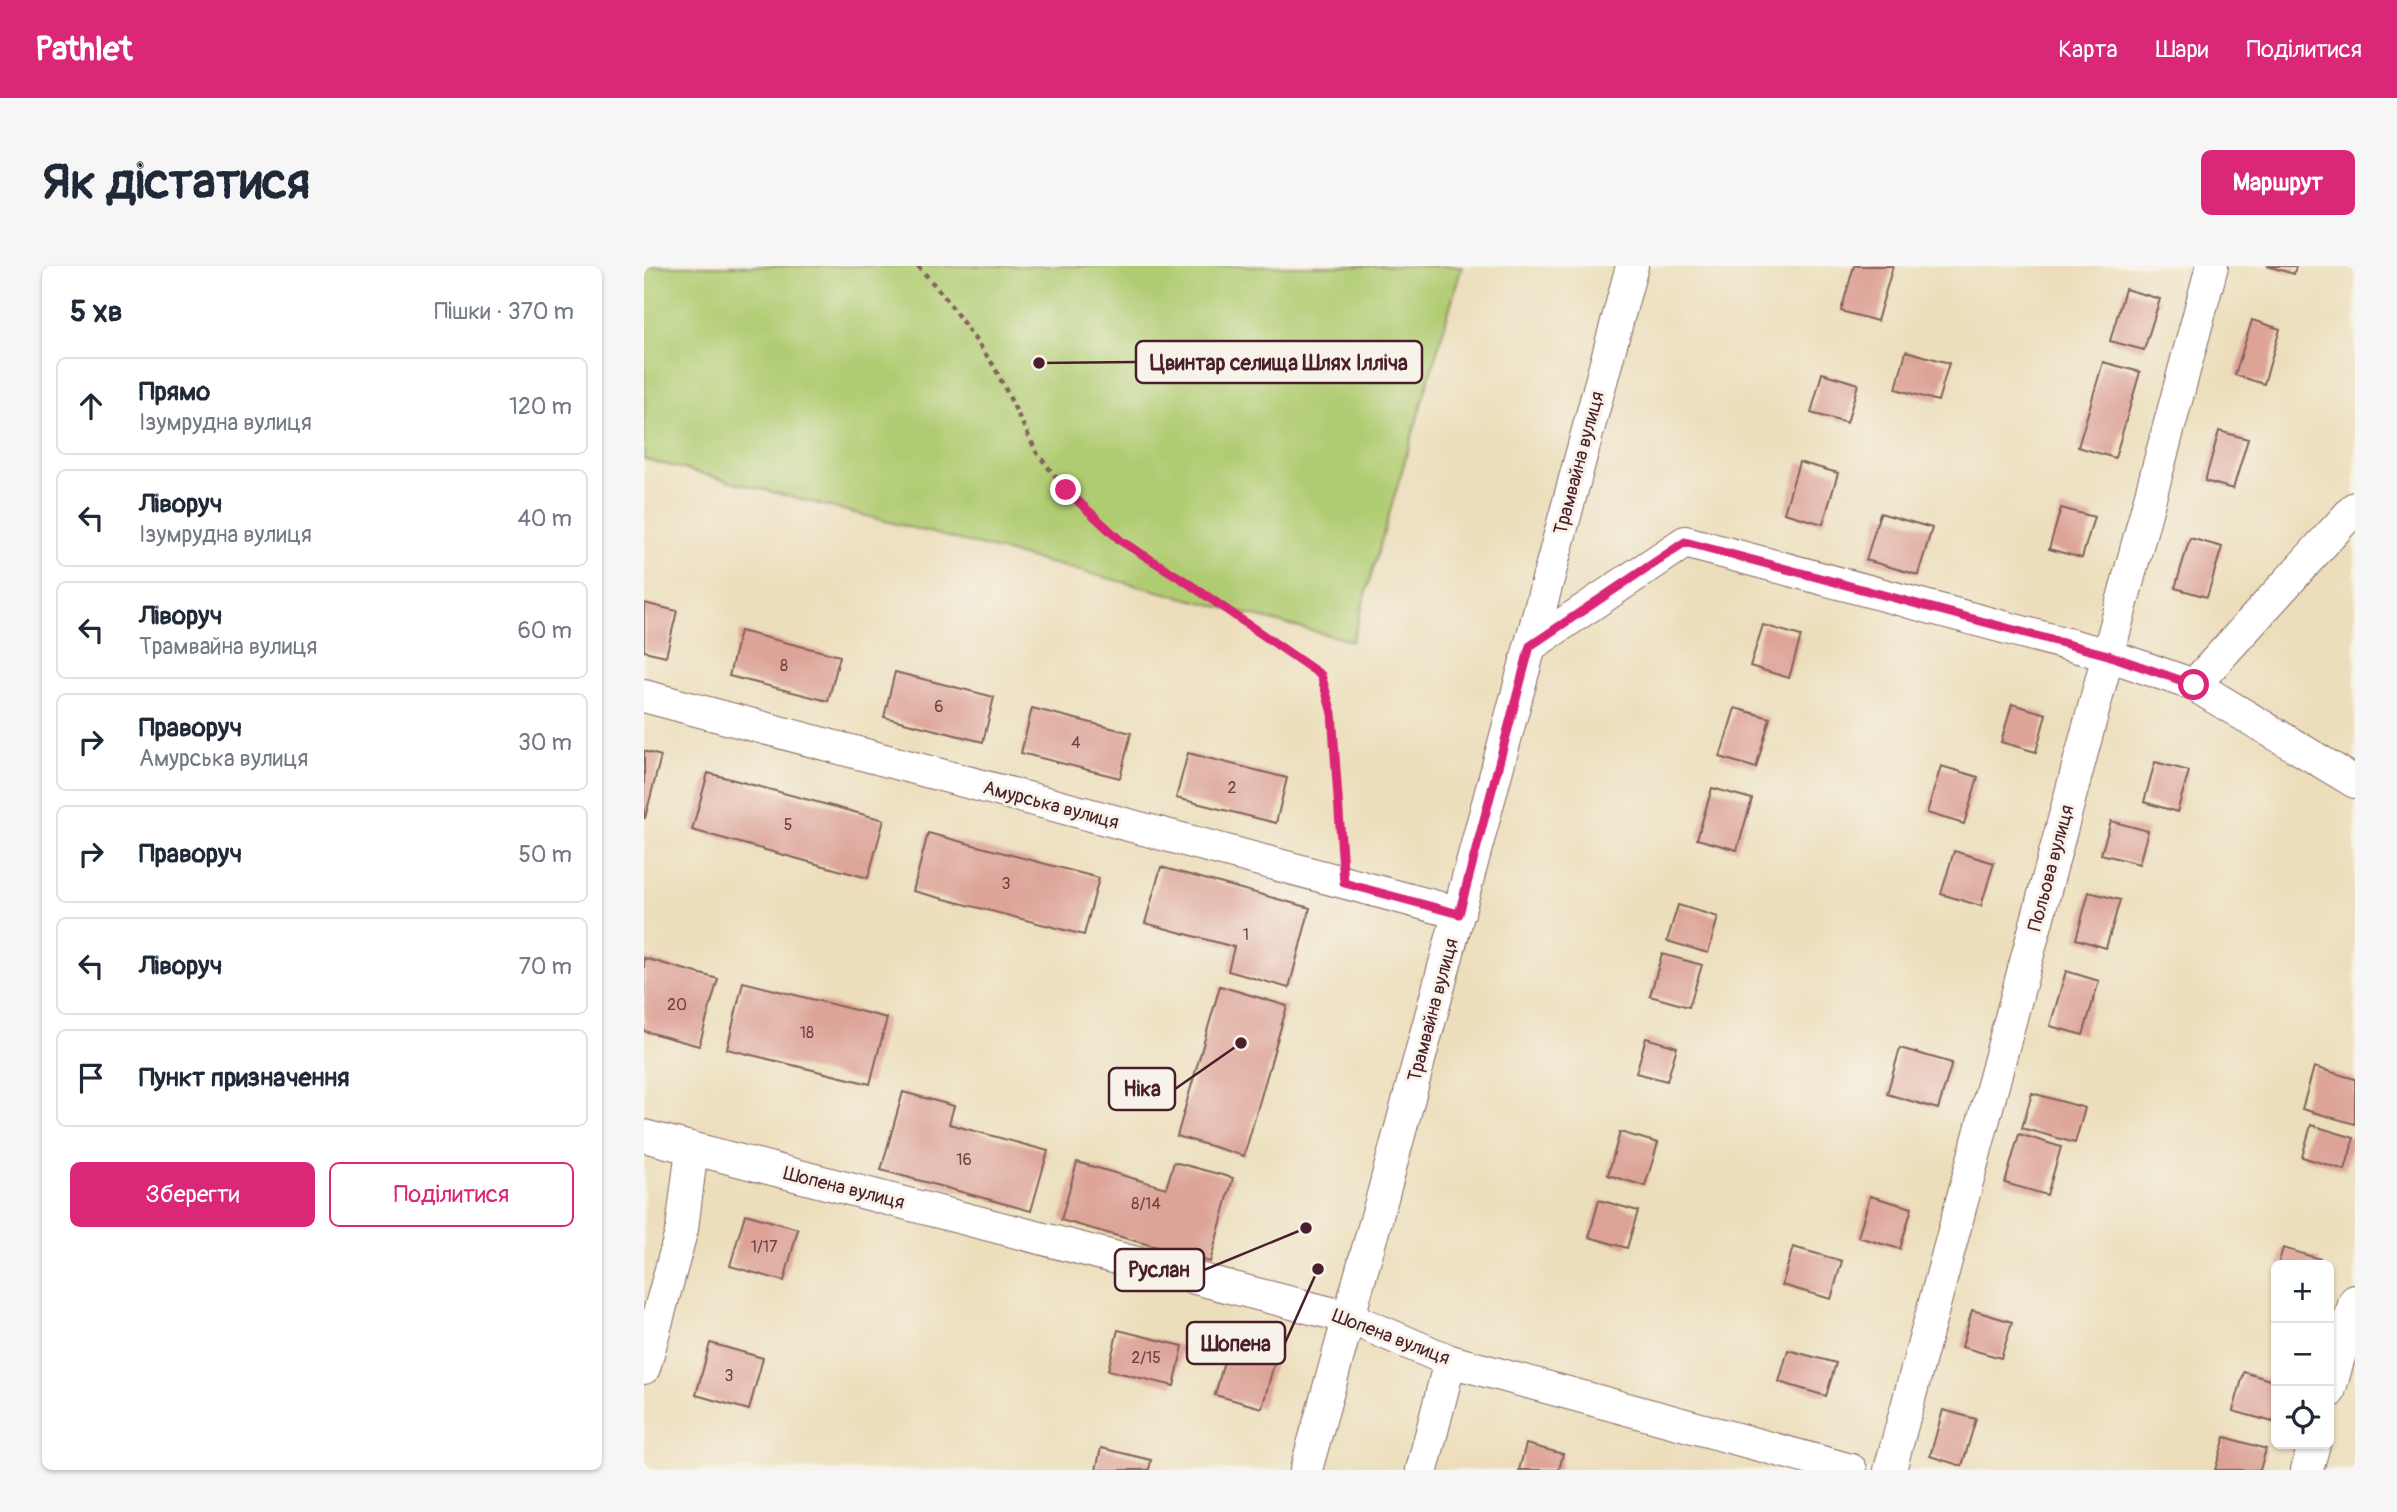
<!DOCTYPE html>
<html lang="uk">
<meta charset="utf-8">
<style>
body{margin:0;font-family:Pangolin,sans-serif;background:#f6f6f7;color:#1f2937}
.controls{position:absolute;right:21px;bottom:21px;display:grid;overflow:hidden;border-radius:10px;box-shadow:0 2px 5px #0004}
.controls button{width:63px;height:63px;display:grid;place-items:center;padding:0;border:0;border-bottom:2px solid #e0e1e3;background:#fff;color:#1f2937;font:35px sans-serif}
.stop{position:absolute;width:21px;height:21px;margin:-16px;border:5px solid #db2777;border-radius:50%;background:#fff}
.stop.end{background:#db2777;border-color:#fff;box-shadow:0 2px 7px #0008}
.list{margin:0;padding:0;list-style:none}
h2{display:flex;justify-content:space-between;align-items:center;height:91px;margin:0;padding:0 28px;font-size:30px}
h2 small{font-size:23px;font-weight:400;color:#747a83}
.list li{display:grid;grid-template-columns:46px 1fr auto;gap:21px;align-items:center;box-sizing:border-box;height:98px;margin:0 14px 14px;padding:0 14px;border:2px solid #e0e1e3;border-radius:10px}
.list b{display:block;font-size:26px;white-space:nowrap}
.list p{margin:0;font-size:23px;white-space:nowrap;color:#747a83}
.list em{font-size:23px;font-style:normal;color:#747a83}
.actions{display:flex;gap:14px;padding:21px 28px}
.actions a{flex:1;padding:16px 0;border:2px solid #db2777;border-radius:10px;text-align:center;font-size:24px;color:#db2777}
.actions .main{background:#db2777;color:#fff}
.icon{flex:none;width:38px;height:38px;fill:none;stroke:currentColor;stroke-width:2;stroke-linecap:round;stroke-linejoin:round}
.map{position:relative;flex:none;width:1711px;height:1204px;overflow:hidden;border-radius:10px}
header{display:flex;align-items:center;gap:42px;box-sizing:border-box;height:98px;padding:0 35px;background:#db2777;color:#fff}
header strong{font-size:33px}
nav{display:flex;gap:38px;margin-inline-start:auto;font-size:24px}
.intro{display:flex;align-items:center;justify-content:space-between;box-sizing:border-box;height:168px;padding:0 42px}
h1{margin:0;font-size:49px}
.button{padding:18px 32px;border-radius:10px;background:#db2777;color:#fff;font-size:24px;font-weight:700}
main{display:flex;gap:42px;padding:0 42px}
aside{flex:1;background:#fff;border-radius:10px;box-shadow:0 2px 5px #0004}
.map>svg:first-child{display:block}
.green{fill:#b0cc72;stroke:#7d764e;stroke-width:2}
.building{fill:#dda397}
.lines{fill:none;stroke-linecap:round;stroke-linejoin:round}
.minor-casing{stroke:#83625d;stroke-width:34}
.path{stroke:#83625d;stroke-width:4.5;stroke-dasharray:5 5;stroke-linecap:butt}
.minor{stroke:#fff;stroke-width:32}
.route{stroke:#db2777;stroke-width:9}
.labels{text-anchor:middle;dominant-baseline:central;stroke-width:6;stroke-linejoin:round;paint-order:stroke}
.number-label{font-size:16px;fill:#6f4046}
.street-label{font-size:19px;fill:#4a1f2b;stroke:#f7f3e8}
.leader{fill:none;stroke:#4a1f2b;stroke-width:2.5}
.callout-dot{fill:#4a1f2b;stroke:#f7f3e8;stroke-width:2.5}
.callout{fill:#f7f3e8;stroke:#4a1f2b;stroke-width:2.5}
.callout-label{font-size:21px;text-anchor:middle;font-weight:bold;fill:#4a1f2b}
</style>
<header>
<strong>Pathlet</strong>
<nav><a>Карта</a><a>Шари</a><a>Поділитися</a></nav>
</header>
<div class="intro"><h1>Як дістатися</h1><a class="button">Маршрут</a></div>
<main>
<aside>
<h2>5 хв<small>Пішки · 370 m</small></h2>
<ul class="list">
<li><svg class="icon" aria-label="ahead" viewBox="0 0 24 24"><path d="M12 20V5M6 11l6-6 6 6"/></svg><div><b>Прямо</b><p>Ізумрудна вулиця</p></div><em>120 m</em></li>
<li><svg class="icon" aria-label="left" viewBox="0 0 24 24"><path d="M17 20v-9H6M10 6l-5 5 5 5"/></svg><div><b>Ліворуч</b><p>Ізумрудна вулиця</p></div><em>40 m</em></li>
<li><svg class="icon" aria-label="left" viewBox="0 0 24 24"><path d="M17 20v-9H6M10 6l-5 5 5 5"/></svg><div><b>Ліворуч</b><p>Трамвайна вулиця</p></div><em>60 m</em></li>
<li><svg class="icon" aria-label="right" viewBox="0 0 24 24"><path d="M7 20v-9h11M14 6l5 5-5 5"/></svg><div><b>Праворуч</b><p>Амурська вулиця</p></div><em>30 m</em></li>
<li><svg class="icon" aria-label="right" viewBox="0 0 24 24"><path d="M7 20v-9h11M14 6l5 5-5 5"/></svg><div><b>Праворуч</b></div><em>50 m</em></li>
<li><svg class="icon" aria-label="left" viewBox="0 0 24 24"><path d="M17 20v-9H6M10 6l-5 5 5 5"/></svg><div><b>Ліворуч</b></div><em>70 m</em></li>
<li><svg class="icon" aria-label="arrive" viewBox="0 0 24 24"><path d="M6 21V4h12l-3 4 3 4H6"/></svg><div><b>Пункт призначення</b></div></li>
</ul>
<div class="actions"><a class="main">Зберегти</a><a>Поділитися</a></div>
</aside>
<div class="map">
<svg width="1711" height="1204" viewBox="0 0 1711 1204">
<rect width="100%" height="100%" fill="#f7f3e8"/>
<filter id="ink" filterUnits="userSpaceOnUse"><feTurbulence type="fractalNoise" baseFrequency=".0143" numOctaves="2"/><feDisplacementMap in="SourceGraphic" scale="14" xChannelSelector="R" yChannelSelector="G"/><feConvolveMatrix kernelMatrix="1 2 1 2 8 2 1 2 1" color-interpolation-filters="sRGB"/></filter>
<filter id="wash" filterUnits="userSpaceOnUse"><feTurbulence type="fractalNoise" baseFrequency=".00686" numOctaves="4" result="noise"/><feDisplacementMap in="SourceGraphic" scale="28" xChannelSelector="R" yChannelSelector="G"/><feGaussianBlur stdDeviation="1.57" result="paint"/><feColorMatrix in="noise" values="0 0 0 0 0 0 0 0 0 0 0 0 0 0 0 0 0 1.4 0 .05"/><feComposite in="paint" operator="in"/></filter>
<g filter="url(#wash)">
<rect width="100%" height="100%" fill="#ecdebb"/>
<path class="green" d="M0,0H818L708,375L0,193Z"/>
<g id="blocks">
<path class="building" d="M1210,0H1249L1233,55L1197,45Z
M1623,0H1652L1650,8Z
M1481,23L1516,33L1500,84L1466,75Z
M1608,54L1636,63L1620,118L1591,109Z
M1262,85L1305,97L1294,135L1252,123Z
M1459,96L1496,106L1471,192L1434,181Z
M1178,107L1214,118L1203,157L1167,147Z
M1575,165L1604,173L1589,223L1561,215Z
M1155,196L1194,207L1179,258L1140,247Z
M1417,242L1450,251L1438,292L1405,283Z
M1236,247L1288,262L1274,309L1222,294Z
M1546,272L1578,281L1563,331L1531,322Z
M0,337L33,345L22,390L0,385Z
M1119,359L1157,370L1145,412L1106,400Z
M96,365L196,390L184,435L85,410Z
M251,406L350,431L339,476L240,451Z
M1368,438L1402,448L1392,486L1357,476Z
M388,442L487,467L476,512L377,487Z
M1091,442L1126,452L1112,502L1076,491Z
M0,485L17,490L1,552H0Z
M544,487L643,512L632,557L532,532Z
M1511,496L1545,505L1533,546L1500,536Z
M1297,500L1334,511L1320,558L1283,547Z
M64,507L240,554L224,612L48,564Z
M1068,522L1108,533L1093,584L1053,573Z
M1467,555L1504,565L1495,598L1457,588Z
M284,567L455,612L440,669L269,625Z
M1310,585L1350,597L1337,640L1297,628Z
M517,601L666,642L645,722L584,705L590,681L501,657Z
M1445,626L1476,634L1462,682L1432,673Z
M1034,639L1074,651L1064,687L1023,675Z
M1018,688L1058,699L1045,741L1006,730Z
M0,692L74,713L55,780L0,765Z
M1422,705L1455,715L1439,769L1406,760Z
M99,716L243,752L226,818L83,783Z
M576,720L643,740L600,890L533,870Z
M1002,772L1033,781L1023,815L992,807Z
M1256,782L1308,797L1294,843L1243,828Z
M1670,801L1711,813V858L1658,843Z
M259,826L310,840L305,858L404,885L387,945L237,904Z
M1388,827L1441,842L1431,877L1378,862Z
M1667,859L1710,872L1701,904L1658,891Z
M976,866L1014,877L1001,920L964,909Z
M1375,868L1417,881L1403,929L1361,917Z
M433,896L522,922L530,896L589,912L566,996L417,954Z
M1226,930L1268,942L1256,983L1214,971Z
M955,934L994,945L983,982L945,971Z
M101,948L154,963L140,1015L86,1000Z
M1149,981L1198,995L1187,1033L1138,1019Z
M1639,982L1676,993L1674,999H1634Z
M1328,1044L1368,1056L1357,1092L1318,1081Z
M589,1062L636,1076L618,1142L571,1129Z
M474,1064L539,1080L530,1120L464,1104Z
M66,1077L119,1092L105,1144L52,1129Z
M1144,1084L1192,1097L1182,1130L1135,1116Z
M1600,1106L1632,1116V1146L1629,1156L1589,1145Z
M1299,1144L1332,1153L1318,1200L1286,1190Z
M1581,1171L1622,1183L1616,1204H1571Z
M882,1178L919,1188L915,1204H875Z
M457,1182L507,1194L505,1204H452Z"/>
</g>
</g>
<g filter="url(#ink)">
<use href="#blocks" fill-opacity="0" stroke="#83625d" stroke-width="2"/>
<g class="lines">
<g class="minor-casing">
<path id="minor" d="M886,380L1041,276L1464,389L1550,419L1711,516
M1550,419L1711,242
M0,430L815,647
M0,870L706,1052L806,1095L1207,1204
M0,1102L38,963L48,882
M1685,1126L1711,1035
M662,1204L737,936L988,0
M778,1204L806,1095
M1246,1204L1568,0
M1663,1204L1670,1178"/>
</g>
<path class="path" d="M274,0L300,30L350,100L393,187L422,224L477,275L541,315L677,409L688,447L698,584"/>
<use href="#minor" class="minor"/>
</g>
</g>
<g class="lines" filter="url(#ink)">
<path class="route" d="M422,224L477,275L541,315L677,409L688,447L700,617L815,648L886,380L1041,276L1464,389L1550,419"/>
</g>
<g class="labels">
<g class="number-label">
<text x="140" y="400">8</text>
<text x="295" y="441">6</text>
<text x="432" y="477">4</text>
<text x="588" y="522">2</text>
<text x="144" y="559">5</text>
<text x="362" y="618">3</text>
<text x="602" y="669">1</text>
<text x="33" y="739">20</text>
<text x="163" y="767">18</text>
<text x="320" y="894">16</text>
<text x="502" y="938">8/14</text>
<text x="120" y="981">1/17</text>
<text x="502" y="1092">2/15</text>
<text x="85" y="1110">3</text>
</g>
<g class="street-label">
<text transform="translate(935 197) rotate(-75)">Трамвайна вулиця</text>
<text transform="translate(407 539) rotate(15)">Амурська вулиця</text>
<text transform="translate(1407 602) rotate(-75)">Польова вулиця</text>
<text transform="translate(789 744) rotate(-75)">Трамвайна вулиця</text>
<text transform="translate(200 922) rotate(14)">Шопена вулиця</text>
<text transform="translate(747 1071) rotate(21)">Шопена вулиця</text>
</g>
</g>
<path class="leader" d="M395 97L492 96M597 777L531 823M662 962L560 1004M674 1003L641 1077"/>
<g class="callout-dot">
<circle cx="395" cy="97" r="7"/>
<circle cx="597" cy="777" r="7"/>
<circle cx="662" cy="962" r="7"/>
<circle cx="674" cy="1003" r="7"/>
</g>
<g class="callout">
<rect x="492" y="75" width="286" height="42" rx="7"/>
<rect x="465" y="802" width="66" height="42" rx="7"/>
<rect x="471" y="983" width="89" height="42" rx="7"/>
<rect x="543" y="1056" width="98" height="42" rx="7"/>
</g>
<g class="callout-label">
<text x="635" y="104">Цвинтар селища Шлях Ілліча</text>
<text x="498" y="830">Ніка</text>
<text x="515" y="1011">Руслан</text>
<text x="592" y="1085">Шопена</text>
</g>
</svg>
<div class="controls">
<button>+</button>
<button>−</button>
<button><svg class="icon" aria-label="locate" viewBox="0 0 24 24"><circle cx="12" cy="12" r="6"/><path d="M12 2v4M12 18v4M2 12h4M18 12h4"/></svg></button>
</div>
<div class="stop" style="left:1550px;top:419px"></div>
<div class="stop end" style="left:422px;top:224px"></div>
</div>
</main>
